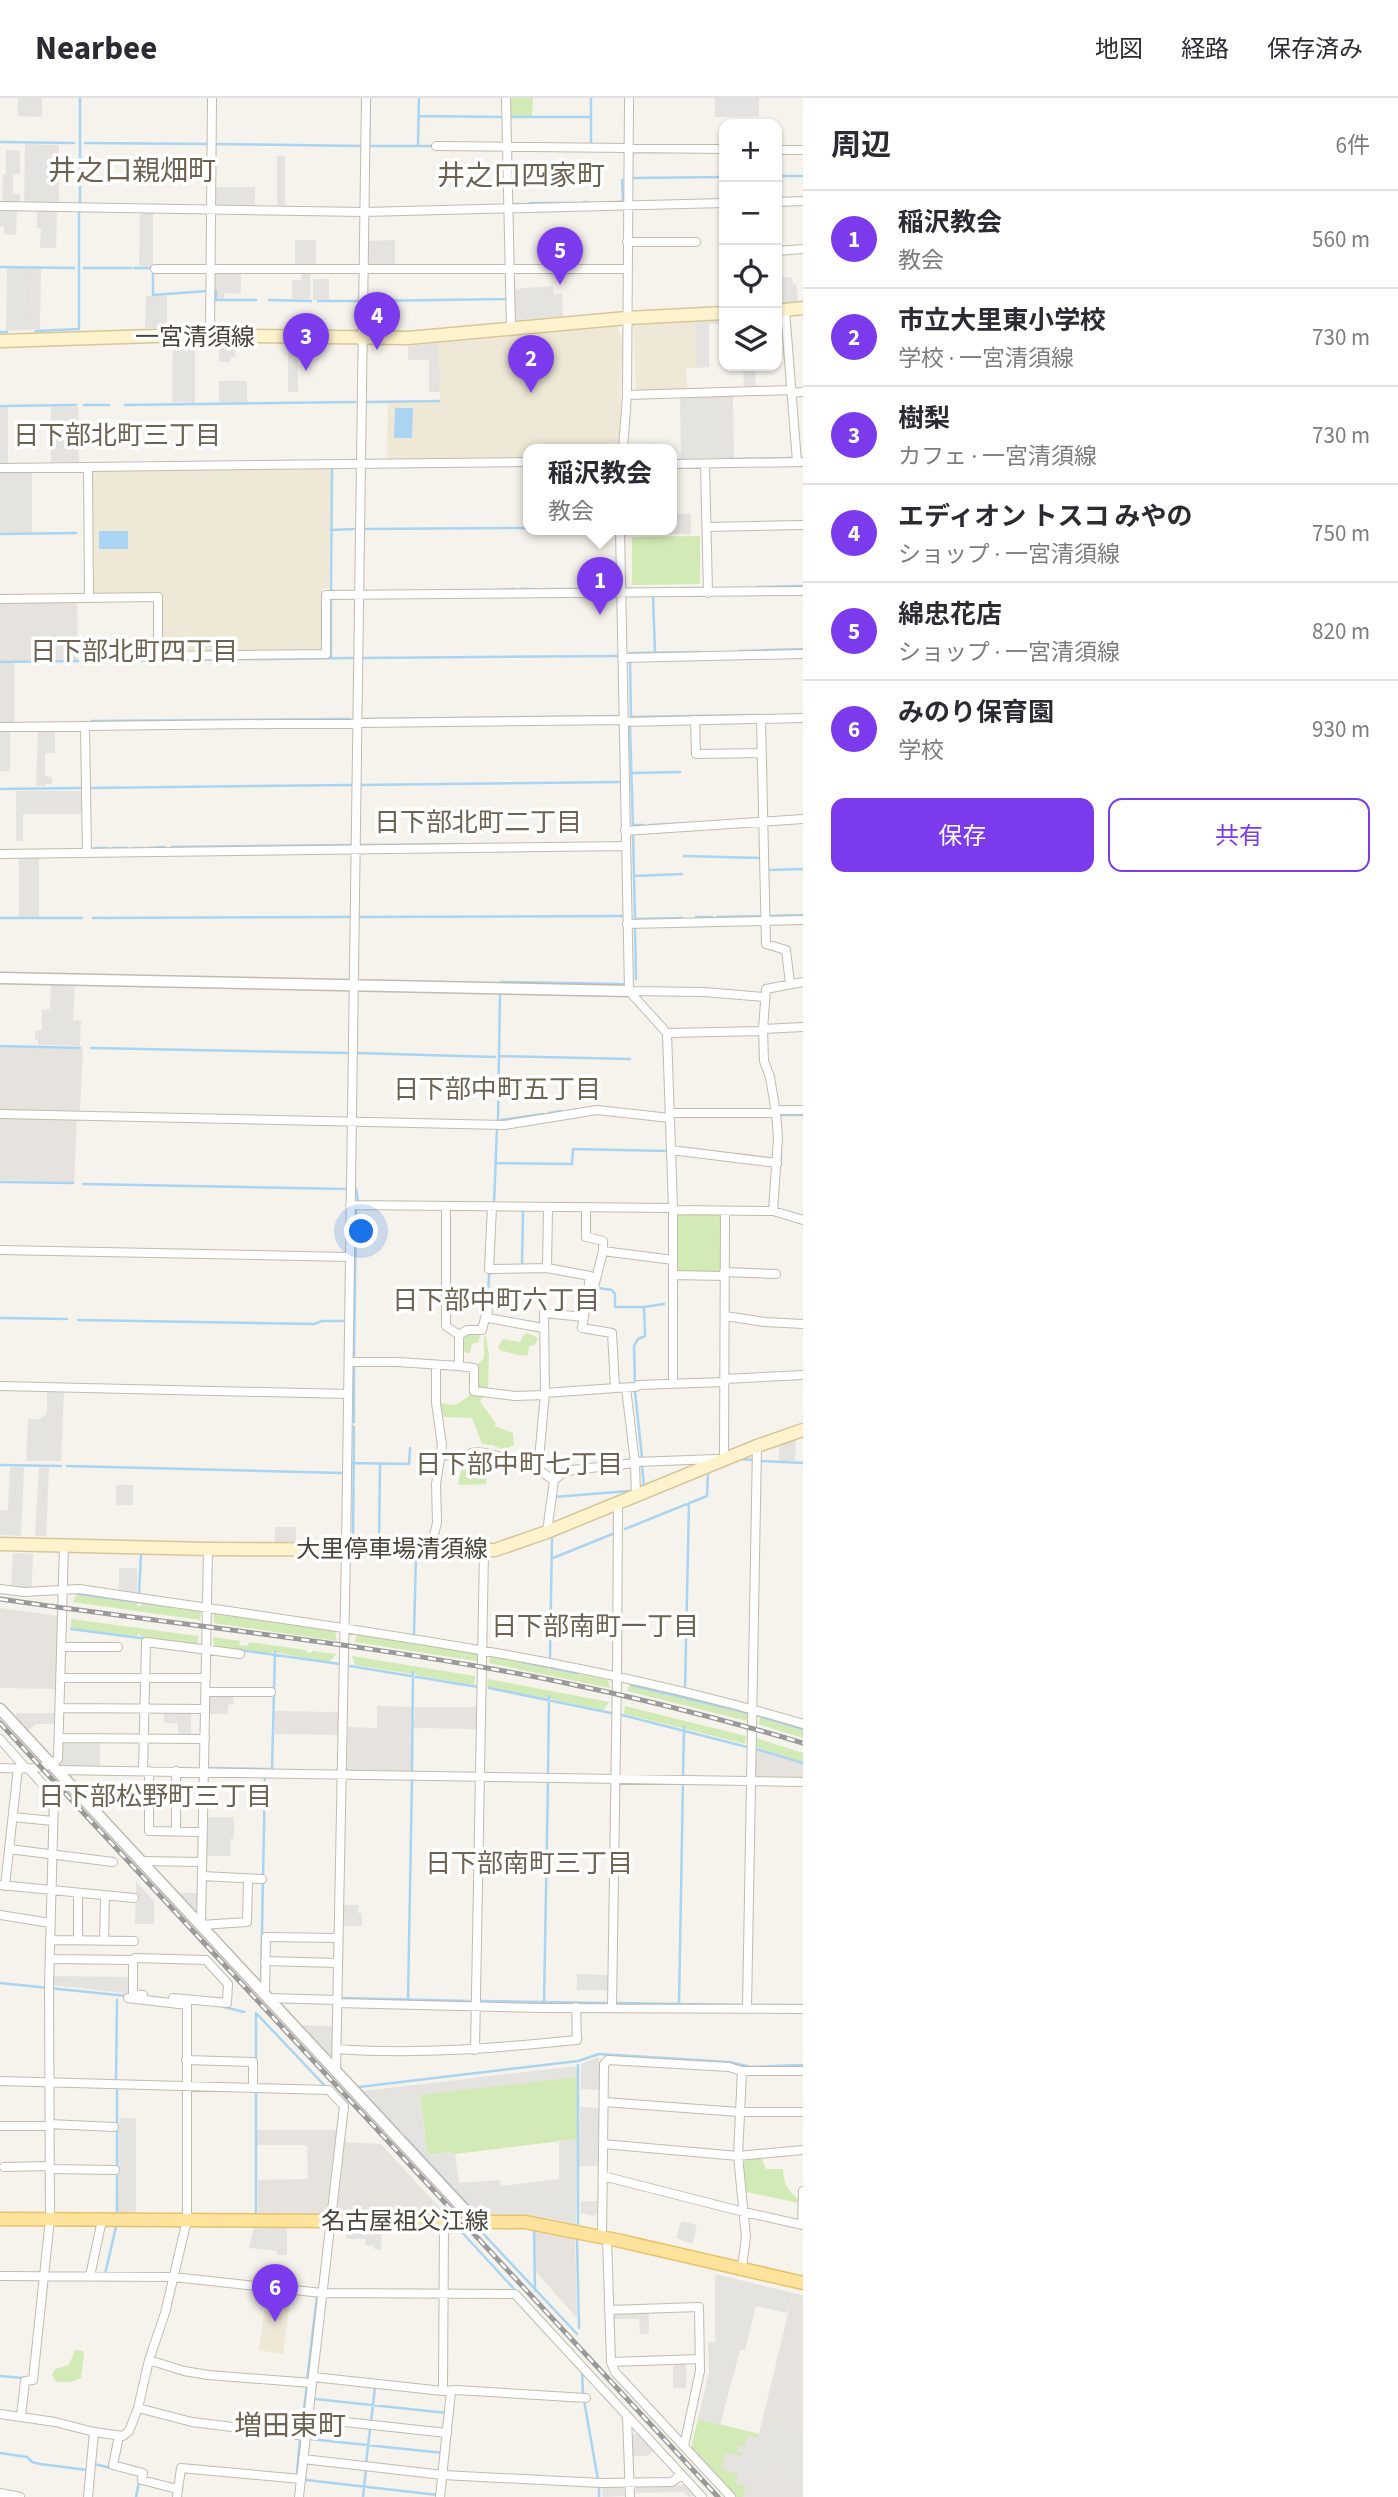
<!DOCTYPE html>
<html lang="ja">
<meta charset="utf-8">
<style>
body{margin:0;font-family:"Source Sans 3","Noto Sans JP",sans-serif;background:#f2f2f3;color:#2b2b33}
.controls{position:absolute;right:21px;top:21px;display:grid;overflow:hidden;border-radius:14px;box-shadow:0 2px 5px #0004}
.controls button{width:63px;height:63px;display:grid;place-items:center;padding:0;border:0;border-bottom:2px solid #e1e1e2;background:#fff;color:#2b2b33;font:35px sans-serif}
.you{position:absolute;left:362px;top:1134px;width:24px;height:24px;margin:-18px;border:5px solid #fff;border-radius:50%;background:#1a73e8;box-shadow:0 0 0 10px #1a73e833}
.badge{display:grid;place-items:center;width:46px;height:46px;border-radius:50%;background:#7c3aed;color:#fff;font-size:23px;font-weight:700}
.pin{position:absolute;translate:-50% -58px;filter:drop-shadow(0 2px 4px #0008)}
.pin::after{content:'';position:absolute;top:37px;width:24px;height:21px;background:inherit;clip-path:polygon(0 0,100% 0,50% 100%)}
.popup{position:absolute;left:523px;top:346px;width:154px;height:91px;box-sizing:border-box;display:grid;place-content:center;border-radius:14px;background:#fff;filter:drop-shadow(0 2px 5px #0005);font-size:23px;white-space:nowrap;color:#7c7c81}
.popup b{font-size:26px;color:#2b2b33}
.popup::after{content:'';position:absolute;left:50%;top:100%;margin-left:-14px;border:14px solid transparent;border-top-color:#fff}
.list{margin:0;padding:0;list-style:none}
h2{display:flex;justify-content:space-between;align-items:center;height:91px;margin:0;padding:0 28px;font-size:30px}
h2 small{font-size:23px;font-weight:400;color:#7c7c81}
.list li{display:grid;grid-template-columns:46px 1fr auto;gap:21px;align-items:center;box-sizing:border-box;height:98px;padding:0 28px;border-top:2px solid #e1e1e2}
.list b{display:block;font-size:26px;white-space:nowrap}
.list p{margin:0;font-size:23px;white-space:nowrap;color:#7c7c81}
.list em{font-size:23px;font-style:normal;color:#7c7c81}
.actions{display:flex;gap:14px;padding:21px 28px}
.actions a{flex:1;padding:16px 0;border:2px solid #7c3aed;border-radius:14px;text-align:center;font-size:24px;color:#7c3aed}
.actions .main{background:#7c3aed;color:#fff}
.icon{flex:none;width:38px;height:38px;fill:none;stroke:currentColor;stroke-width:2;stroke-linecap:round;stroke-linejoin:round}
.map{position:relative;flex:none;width:803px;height:2399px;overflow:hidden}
header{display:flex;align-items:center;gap:42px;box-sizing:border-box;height:98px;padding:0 35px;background:#fff;border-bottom:2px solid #e1e1e2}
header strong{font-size:33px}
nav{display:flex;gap:38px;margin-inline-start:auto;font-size:24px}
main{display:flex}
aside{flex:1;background:#fff}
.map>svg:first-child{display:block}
.industrial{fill:#e6e2dd}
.education{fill:#efe8d6}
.green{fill:#d2eab5}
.parking{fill:#e5e3e0}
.water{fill:#a9d4f2}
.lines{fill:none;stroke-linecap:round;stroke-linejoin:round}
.stream{stroke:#a9d4f2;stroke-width:2.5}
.minor-casing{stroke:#c2bbae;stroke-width:10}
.tertiary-casing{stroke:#c2bbae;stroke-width:13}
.secondary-casing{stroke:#d6c79b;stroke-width:15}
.primary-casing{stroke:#e6c16a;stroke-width:15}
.minor{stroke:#fff;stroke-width:8}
.tertiary{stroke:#fff;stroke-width:10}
.secondary{stroke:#fff3cd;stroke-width:12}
.primary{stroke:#ffe39c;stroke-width:12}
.rail-casing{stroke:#9a9a9a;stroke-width:5}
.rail{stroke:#fff;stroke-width:2.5;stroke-dasharray:8;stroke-linecap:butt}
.labels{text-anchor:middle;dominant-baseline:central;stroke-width:7;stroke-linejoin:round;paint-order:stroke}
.street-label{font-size:24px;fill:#4b4439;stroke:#fff}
.neighbourhood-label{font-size:26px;fill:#6e6250;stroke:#fff}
.quarter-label{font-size:28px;fill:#6e6250;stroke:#fff}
</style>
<header>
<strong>Nearbee</strong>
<nav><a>地図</a><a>経路</a><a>保存済み</a></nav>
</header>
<main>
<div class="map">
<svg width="803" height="2399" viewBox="0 0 803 2399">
<rect width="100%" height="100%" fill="#f6f3ec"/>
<path class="industrial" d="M26,170L41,171L40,231L25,232Z
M77,504L78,562L0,563V505Z
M0,949L83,951L80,1014L0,1012Z
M0,1020H77L74,1084L0,1082Z
M0,1510L59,1518L56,1591L0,1590Z
M377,1608L412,1609L411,1673L347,1672L348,1629L377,1630Z
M415,1609H478V1631L414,1630Z
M275,1613L339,1614V1637L275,1636Z
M755,1651L803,1665V1681L754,1680Z
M257,2032H337L328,2115L258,2116V2082L308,2081L307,2047H257Z
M343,2044L381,2046L446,2117L335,2116Z
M534,2132L575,2141L577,2220L536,2174Z
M793,2195L803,2197V2399H736L698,2321L759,2336Z"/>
<path class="education" d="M695,223L696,270H686L687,292L636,293L633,226Z
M619,228V235L623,236L619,351H528V361H387L388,304L440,303L438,245Z
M331,371L329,490L322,491V550L320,552L162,554L160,552V496L91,495L90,376L94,373Z
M267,2193L291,2197L283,2256L259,2252Z"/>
<path class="green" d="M509,0H533L532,18H509Z
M700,438V486L632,487V439Z
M676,1115L720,1116L722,1118L721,1174L718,1176L678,1174Z
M468,1235H480L479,1244L472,1246L470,1255H466L462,1249V1240Z
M527,1235L538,1240L535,1247L529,1248L528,1257C518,1260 511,1253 501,1253L498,1249L503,1241L520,1244L523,1238Z
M484,1239H486L489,1258L488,1293L477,1290V1267L484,1260Z
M471,1296L483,1297L480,1304L496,1325L494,1328L513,1335L514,1347L504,1352L492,1347L482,1346L472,1320L443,1319L440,1305L453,1307L459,1305Z
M473,1356L490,1358L486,1386L458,1387L463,1363Z
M76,1497L137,1505V1508H140L143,1506L201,1514L200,1522L73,1504Z
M214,1516L274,1524V1526L278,1524L335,1533L337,1543L214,1525Z
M71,1521L198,1538V1546L141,1539L139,1536L136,1538L71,1530Z
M357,1536L478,1556L477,1563L354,1544Z
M213,1539L240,1543L239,1547L248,1548L249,1544L306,1552V1554L311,1555L312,1553L336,1556L329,1564L272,1554L271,1556L214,1548Z
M352,1558L475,1578L474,1587L415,1577V1574L412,1576L355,1567Z
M490,1558L547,1570L548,1572L552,1571L608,1582L610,1590L489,1565Z
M488,1581L609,1604L603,1612L551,1601L550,1599L546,1600L487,1589Z
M630,1587L683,1599V1602L687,1601L748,1616L747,1623L627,1593Z
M625,1608L746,1638L745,1646L686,1631L684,1629L682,1630L624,1616Z
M760,1620L803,1632V1640L758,1626Z
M756,1640L803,1655V1664L755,1649Z
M577,1979V2041L455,2056L449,2054L430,2057L427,2053L420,1996Z
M761,2060L766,2071H783C783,2084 788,2095 799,2101V2105L746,2094L743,2065L745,2062Z
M75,2252L83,2253L84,2256L81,2280L71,2284H56L52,2277L55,2271L69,2267Z
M698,2321L759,2336L758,2340L747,2338L745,2349L738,2348L736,2354L743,2355L742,2358L728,2355L724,2357L722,2368L724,2373L738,2376L736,2386L746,2388L743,2399H736L691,2350Z"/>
<path class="parking" d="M18,0H42V19L18,18Z
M715,0H759V19H715Z
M25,46L59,47V106L24,105Z
M6,52L20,53V76H13V96H20V105H2L3,76L6,75Z
M277,58H285V108H277Z
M214,89H255V108H216Z
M37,111L57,112L56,150H40L41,130H37Z
M0,112H17L16,137L4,136V129L0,128Z
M140,112H153V168H139Z
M295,142H316V169H295Z
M395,142V170L367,167V143Z
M7,170H26L25,232L6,233Z
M217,174H241V196L225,195L224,201H216L214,177Z
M301,175H310V201H292V182H301Z
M792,179L793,186H796L798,204L777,206V180Z
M313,181H329V202H313Z
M553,188L554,196L562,195L563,218L517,222L514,220L513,191Z
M146,198H167V230H145Z
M724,221V256L723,226H709V269L696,270L695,223Z
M173,245H195V305L172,304Z
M219,245H235V259H230V264H219Z
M438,245L440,294H429V262H408V248Z
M288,246H310V261L298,262V294H288Z
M743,268H755L756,290H744Z
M219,283H247V304H219Z
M733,298L734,360L681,361L680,299Z
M0,309H8V365H0Z
M51,309H78L79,364H51Z
M0,373H32V435H0Z
M672,416H691V436H639V431H672Z
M0,565H14V624H0Z
M0,632H10V673H0Z
M38,632H55V655H45V678L52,679V686H46L45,688H36Z
M16,693H82V716H23V743H16Z
M19,759H39V819H19Z
M51,884L75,885L73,922L81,923L80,948L38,947V942L35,941V933L42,932V912L50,911Z
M47,1294H64L61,1363H26L28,1321H40L47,1316Z
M796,1339L795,1363H779V1344Z
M10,1369H24L21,1438L0,1437V1412H8Z
M39,1369L49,1370L46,1438H35Z
M116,1387H133V1407H116Z
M275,1429H296V1446H275Z
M13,1455L33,1456L32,1490L11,1489Z
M119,1470H137V1495L119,1492Z
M209,1596L234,1597V1606L228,1607V1616H209Z
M164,1613H191V1639H178V1625H164Z
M16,1615H56V1626H36L27,1634L16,1623Z
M61,1642H100V1668H61Z
M207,1719H234V1741H230V1758H207Z
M136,1783L154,1803V1826H135Z
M177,1795H198V1816Z
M344,1807H358V1815H362V1828H344Z
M577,1876L608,1877V1892H577Z
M52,1878L131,1879V1896L52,1887Z
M300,1927L332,1928V1958H328Z
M595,1960H599V1992L581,1991V1966Z
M577,1968V1979L420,1997L427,2053L430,2057L449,2054L455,2056L459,2085L500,2082L501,2088L559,2081V2044L577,2041L576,2127L515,2117L486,2116L471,2109L363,1993Z
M580,2009L599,2010L598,2068H579Z
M119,2020H136V2116H118Z
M581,2103H598V2115L594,2118L581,2115Z
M681,2123L697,2127L692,2146L676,2140Z
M254,2128L287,2129V2157H277V2153L249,2150Z
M347,2128H382L381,2152L374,2151V2148L365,2147V2141H346Z
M715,2176L793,2195L788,2215L756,2208L745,2252H740L720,2327L698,2321L709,2274L708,2244H715Z
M615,2214H649V2236H640L639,2221H613Z
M673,2265H686V2290H673Z
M762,2325L803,2335V2384L750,2372L746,2388L736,2386L747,2338L759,2340Z
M638,2335L654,2352L648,2358H633L632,2337Z
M684,2387L696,2397L689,2399L684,2394L634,2395L637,2388Z
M623,2389L625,2398L603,2399L602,2390Z"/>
<path class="water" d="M395,310H413L412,340H394Z
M99,433H128V451H99Z"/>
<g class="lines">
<path class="stream" d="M591,0V46
M419,18L502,19
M510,19H591
M0,44L74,45
M85,45L208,46
M216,46L362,48
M369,48H434
M369,48L370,0
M418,48L419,0
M777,78H803
M633,80L724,79
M584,104H587
M619,104H623L622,82
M80,105V0
M530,105H575
M514,106H521
M0,169L74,170
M84,170H131
M134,170H153V197L207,193
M216,193V202H256
M269,202L311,203
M318,203H359
M367,203L508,201V199
M36,233L79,231V114
M0,234H7
M367,304L439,303
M84,307H109
M125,307L355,304
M0,308L76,307
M728,361L793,360
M332,371L331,492L335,494
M364,431L528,430
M331,432L354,431
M0,436L76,435
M757,489L803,488
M591,490H615
M520,491H535
M546,491H572
M478,492H489
M496,492L515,491
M653,500L655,555
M739,553L803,551
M630,558V555L701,554
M331,560V502
M362,560L616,558
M90,563L353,560
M0,564L78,563
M630,564L631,619L754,617
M363,621L618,618
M92,623L350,621
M630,627L633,729
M632,675L680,674
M360,687L620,684
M90,690L351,687
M0,691L81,690
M633,727H643
M649,727L691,725
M633,735L635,821L682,820
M474,746H500
M360,747L462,746
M172,749L350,747
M94,750H108
M112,750H127
M135,750H144
M149,750L164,749
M684,758L761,760
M768,772L803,771
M634,778L682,776
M770,818L803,817
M359,819L623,818
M696,819H712
M717,819L763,818
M0,820H82
M93,820L349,819
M635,830L636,881
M501,884L623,886
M0,948L80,950
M91,950L348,955
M357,955L495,959
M499,958L630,961
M549,1015L561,1013
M779,1019L782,1017H803
M498,1022L500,895
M501,1022L543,1016
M496,1065L572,1066L573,1051L668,1053
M781,1067V1054
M0,1084L73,1085
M83,1086L346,1091
M356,1091L358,1103
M494,1105L497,1031
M522,1167L523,1114
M591,1189L612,1192L615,1196V1209H644
M488,1197L489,1177L493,1174
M0,1220L67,1221
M78,1222L314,1226L322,1223H343
M354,1261L356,1110
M635,1286L634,1248L638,1241L645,1238L644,1209L664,1206
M635,1294L642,1359
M354,1324V1268
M740,1361L754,1362
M761,1363L803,1365
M353,1365L409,1366L410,1350
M0,1367L61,1368
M67,1368L341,1375
M644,1389L642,1367H645
M554,1399L629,1393
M625,1431L707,1398L708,1374
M353,1444L354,1329
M379,1445L380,1366
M553,1460L615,1435
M139,1495L141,1456
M78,1496L175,1509
M71,1531L148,1541
M414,1535L416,1459
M239,1552L340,1566
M550,1559L552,1439
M522,1564L577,1575
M350,1568L478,1589
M631,1587L748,1615
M685,1589L689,1405
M489,1590L611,1615
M622,1617L747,1649
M761,1619L803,1631
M756,1651L803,1665
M208,1670L268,1671
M272,1672L275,1554
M412,1674L413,1574
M548,1676L549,1598
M683,1679L684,1629
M60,1687V1684
M58,1698V1695
M261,1884L265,1677
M0,1885L127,1898
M343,1900L469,1903
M408,1901L412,1680
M481,1903L606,1905
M544,1905L548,1682
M618,1905L740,1907
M679,1906L683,1684
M754,1907H803
M224,1909L244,1914
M256,1963V1915L326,1989
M116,1983L117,1902
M359,1989L578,1963L599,1956L729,1964L751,1969L803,1967
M117,1990V2116
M362,1993L398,2032
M405,2039L469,2108
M256,2115V1993
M578,2126V1967
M457,2129L516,2193
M477,2129L577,2236
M534,2133L535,2193
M577,2142L579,2230
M105,2176L116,2129
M582,2273L583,2297
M0,2278L23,2280
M307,2282L317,2198
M315,2301L447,2315
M584,2302L598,2382
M371,2324L375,2289
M301,2335L307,2287
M310,2341L443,2355
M0,2355L27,2359L32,2364L40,2366L87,2372
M94,2366L111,2370
M366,2366L370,2331
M297,2375L300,2340
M306,2382L438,2397
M599,2388V2399
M136,2399L139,2384
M363,2399L366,2371"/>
<g class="minor-casing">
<path id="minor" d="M506,0L511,231
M436,48L724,51
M777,52H803
M777,104L803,103
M0,108L364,114L724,105
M627,144H696
M777,153L803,151
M155,171H627
M785,212L797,364
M210,237L212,0
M792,295L803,294
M627,297L792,292
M623,351L627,297L629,0
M672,366L803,364
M705,366L708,495
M88,369L89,500
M0,370L528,364
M707,429L803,427
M620,431L629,893L667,935L673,1110V1285
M0,501L158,499V558L326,556V497L803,493
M622,560L803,556
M761,621L766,846L786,852L790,886
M695,622L696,656L762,655
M623,624L803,620
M85,628L87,755
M0,629L623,622
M625,733L803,721
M0,756L626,748
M627,826L803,822
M629,893L704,894L765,899
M763,931L803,929
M667,935L763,933
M775,1012H803
M670,1015H776
M0,1016L504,1027L597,1012L670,1020
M671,1052L777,1065
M350,1107L673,1110
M446,1109V1228L459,1237
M492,1109L489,1171L547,1170L590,1178L584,1219
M586,1109V1139L603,1143V1153L595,1185L589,1184
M673,1112L773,1113L803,1122
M773,1113L778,1040L776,1015L770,979L764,963L763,931L766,891L803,884
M0,1152L350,1159
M603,1153L673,1162
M547,1170L548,1110
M724,1174L776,1176
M673,1177L724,1178
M725,1218L765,1224L803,1226
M488,1220L543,1230
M349,1264H397L459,1268V1237L467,1232H482L485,1220H488L487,1200L446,1198
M459,1268L474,1270V1293L515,1298L545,1297
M725,1281L803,1277
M0,1288L348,1296
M626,1290L635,1365L636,1397
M545,1295L615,1290
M441,1356L470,1362L471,1355C485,1350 522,1367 538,1372
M724,1360L725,1113
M635,1364L716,1361
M554,1382L563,1375L572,1372L635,1365
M547,1434L554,1382L538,1372L545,1295L544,1215L584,1219L582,1230L612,1235L615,1290L636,1289L638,1287L725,1284
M208,1451L201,1827L247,1824L248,1781
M430,1452L437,1425L436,1386L442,1347L436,1305V1267
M0,1491L24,1494L79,1491C322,1528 566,1555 803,1626
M61,1549H118
M61,1580H206
M206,1594H271
M60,1610L205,1611
M59,1640L205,1641
M0,1641L23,1667V1670
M0,1670C18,1670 44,1674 58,1661L64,1447
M57,1672L803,1684
M143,1673L146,1544L240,1556
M149,1673V1733L203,1734
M176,1673V1733
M13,1719L53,1723
M9,1751L113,1764
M141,1763L202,1764
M202,1778L262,1781
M0,1787L134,1800
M5,1788L18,1670
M0,1817L50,1825
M50,1842L134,1843
M78,1842V1795
M104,1843L105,1798
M50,1861L133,1862L135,1860L206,1862L228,1886L227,1905L173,1900
M133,1862V1896L143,1897
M265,1863L338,1865
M265,1896L266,1839L338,1840
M268,1900L337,1902
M337,1905L541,1910L803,1911
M612,1909L617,1577L618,1405
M747,1910L757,1348
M337,1951C418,1957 496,1950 577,1942L576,1909
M475,1952L484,1453
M186,1962L253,1964V1985
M336,1974L346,1451L366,0
M0,1983L329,1992L344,2008L299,2399
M604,2004L739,2014H803
M49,2026L114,2029
M0,2028H49
M603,2046L738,2058L803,2052
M4,2069L49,2068
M49,2071L115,2072
M603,2078L744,2114L803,2127
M802,2126L803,2093
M602,2139L604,1966L608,1962L729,1969L742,1973H803
M607,2140L611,2264L615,2274L731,2399
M742,2169L746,2139L738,2058L742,1973
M0,2178L173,2179L322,2195L515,2196L702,2399
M90,2178L102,2122
M609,2212L699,2209L700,2273L684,2348
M149,2262L184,2273L208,2277L312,2285
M611,2264L700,2261
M313,2279L443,2293L456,2292L586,2300
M443,2293L444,2122
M138,2310L192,2324L306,2338
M0,2316L55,2324L94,2334L123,2338L129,2333L138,2310L149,2262L165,2215L187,2122V1907L128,1900
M21,2318L25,2283L33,2282L50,2121L49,1887L54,1699L28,1670
M627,2318L630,2399
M308,2320L447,2335
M119,2338L113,2367L143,2375L142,2382L177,2391
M303,2361L443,2377L601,2385L672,2384L681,2377
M0,2395L20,2399
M88,2399L94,2334
M177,2399L181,2370L301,2381
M440,2399L451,2293"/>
</g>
<g class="tertiary-casing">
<path id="tertiary" d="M0,880L629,893
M0,1611L474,2122"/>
</g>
<g class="secondary-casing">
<path id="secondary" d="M777,213L803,210
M0,243L185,237L408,240L627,220L724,215
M0,1446L208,1451L495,1452L547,1434L757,1348L803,1332"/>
</g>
<g class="primary-casing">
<path id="primary" d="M0,2121L525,2124L621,2143L803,2185"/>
</g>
<use href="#minor" class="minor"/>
<use href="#tertiary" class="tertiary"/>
<use href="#secondary" class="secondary"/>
<use href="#primary" class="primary"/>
<g class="rail-casing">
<path id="rail" d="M0,1501C185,1528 373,1546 556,1583C639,1600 722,1621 803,1645
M0,1625L718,2399"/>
</g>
<use href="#rail" class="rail"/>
</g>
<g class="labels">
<g class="street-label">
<text x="195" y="239">一宮清須線</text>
<text x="392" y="1451">大里停車場清須線</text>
<text x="405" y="2123">名古屋祖父江線</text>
</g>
<g class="neighbourhood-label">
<text x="117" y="337">日下部北町三丁目</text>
<text x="134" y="553">日下部北町四丁目</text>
<text x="478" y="724">日下部北町二丁目</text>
<text x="497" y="991">日下部中町五丁目</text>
<text x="496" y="1202">日下部中町六丁目</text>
<text x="519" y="1366">日下部中町七丁目</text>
<text x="595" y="1528">日下部南町一丁目</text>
<text x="155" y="1698">日下部松野町三丁目</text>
<text x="529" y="1765">日下部南町三丁目</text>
</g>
<g class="quarter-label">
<text x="132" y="73">井之口親畑町</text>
<text x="521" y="78">井之口四家町</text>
<text x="290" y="2328">増田東町</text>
</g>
</g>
</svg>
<div class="controls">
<button>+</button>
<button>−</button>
<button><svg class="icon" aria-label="locate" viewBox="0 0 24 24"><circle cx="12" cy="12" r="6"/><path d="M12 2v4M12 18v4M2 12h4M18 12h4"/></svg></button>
<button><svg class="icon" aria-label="layers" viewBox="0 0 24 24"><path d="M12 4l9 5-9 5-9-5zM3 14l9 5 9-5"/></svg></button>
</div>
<div class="you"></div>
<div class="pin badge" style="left:600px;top:517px">1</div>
<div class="popup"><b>稲沢教会</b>教会</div>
<div class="pin badge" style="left:531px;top:295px">2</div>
<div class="pin badge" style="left:306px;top:273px">3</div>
<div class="pin badge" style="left:377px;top:252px">4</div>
<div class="pin badge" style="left:560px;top:187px">5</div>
<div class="pin badge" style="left:275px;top:2224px">6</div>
</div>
<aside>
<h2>周辺<small>6件</small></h2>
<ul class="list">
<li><span class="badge">1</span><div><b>稲沢教会</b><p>教会</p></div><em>560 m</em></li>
<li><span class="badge">2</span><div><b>市立大里東小学校</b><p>学校 · 一宮清須線</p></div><em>730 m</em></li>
<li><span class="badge">3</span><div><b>樹梨</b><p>カフェ · 一宮清須線</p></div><em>730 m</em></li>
<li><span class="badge">4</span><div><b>エディオン トスコ みやの</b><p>ショップ · 一宮清須線</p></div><em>750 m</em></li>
<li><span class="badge">5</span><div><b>綿忠花店</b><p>ショップ · 一宮清須線</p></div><em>820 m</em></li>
<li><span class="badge">6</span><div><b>みのり保育園</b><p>学校</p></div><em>930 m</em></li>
</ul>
<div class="actions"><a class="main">保存</a><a>共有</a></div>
</aside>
</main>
